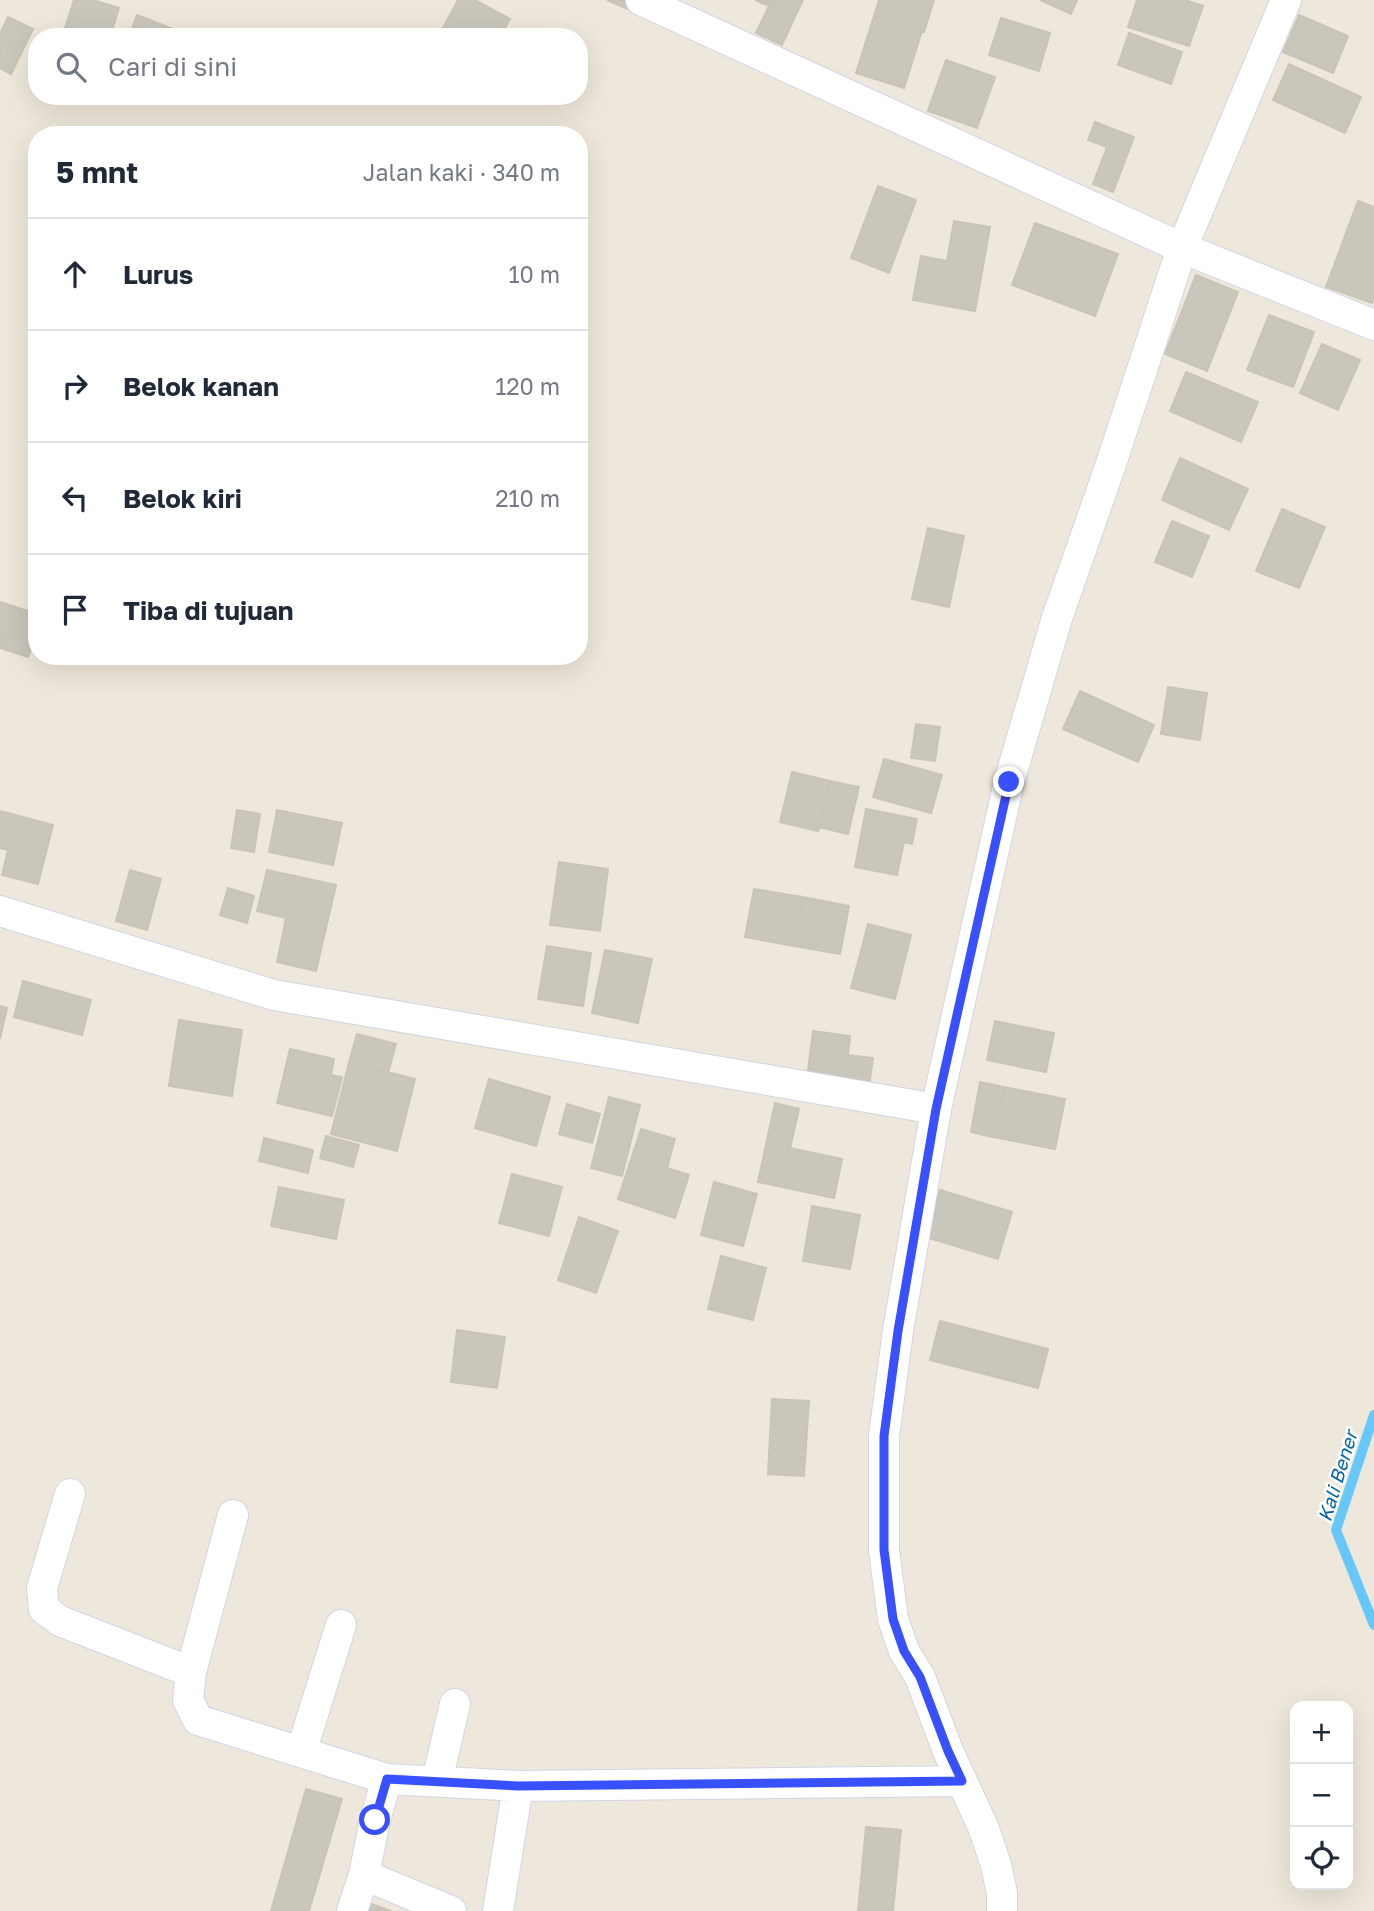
<!DOCTYPE html>
<html lang="id">
<meta charset="utf-8">
<style>
body{margin:0;font-family:"Golos Text",sans-serif;background:#f2f2f3;color:#1f2937}
.controls{position:absolute;right:21px;bottom:21px;display:grid;overflow:hidden;border-radius:14px;box-shadow:0 7px 28px #0002}
.controls button{width:63px;height:63px;display:grid;place-items:center;padding:0;border:0;border-bottom:2px solid #e0e1e3;background:#fff;color:#1f2937;font:35px sans-serif}
.stop{position:absolute;width:21px;height:21px;margin:-16px;border:5px solid #3950ff;border-radius:50%;background:#fff}
.stop.end{background:#3950ff;border-color:#fff;box-shadow:0 2px 7px #0008}
.list{margin:0;padding:0;list-style:none}
h2{display:flex;justify-content:space-between;align-items:center;height:91px;margin:0;padding:0 28px;font-size:30px}
h2 small{font-size:23px;font-weight:400;color:#747a83}
.list li{display:grid;grid-template-columns:46px 1fr auto;gap:21px;align-items:center;box-sizing:border-box;height:112px;padding:0 28px;border-top:2px solid #e0e1e3}
.list b{display:block;font-size:26px;white-space:nowrap}
.list em{font-size:23px;font-style:normal;color:#747a83}
.icon{flex:none;width:38px;height:38px;fill:none;stroke:currentColor;stroke-width:2;stroke-linecap:round;stroke-linejoin:round}
.map{position:relative;flex:none;width:1374px;height:1911px;overflow:hidden}
.search{position:absolute;background:#fff;box-shadow:0 7px 28px #0002;left:28px;top:28px;width:560px;height:77px;display:flex;align-items:center;gap:18px;box-sizing:border-box;padding:0 24px;border-radius:28px;color:#747a83;font-size:26px}
.panel{position:absolute;background:#fff;box-shadow:0 7px 28px #0002;left:28px;top:126px;width:560px;height:539px;border-radius:28px}
.map>svg:first-child{display:block}
.lines{fill:none;stroke-linecap:round;stroke-linejoin:round}
.stream{stroke:#66c8f9;stroke-width:10}
.building{fill:#c9c6bb;stroke:#cac4b6;stroke-width:2}
.street-casing{stroke:#d1d4e5;stroke-width:32}
.street{stroke:#fff;stroke-width:30}
.route{stroke:#3950ff;stroke-width:9}
.labels{text-anchor:middle;dominant-baseline:central;stroke-width:5;stroke-linejoin:round;paint-order:stroke}
.water-label{font-size:19px;font-style:italic;fill:#0264a9;stroke:#fff}
</style>
<div class="map">
<svg width="1374" height="1911" viewBox="0 0 1374 1911">
<rect width="100%" height="100%" fill="#eee8dc"/>
<g class="lines">
<path class="stream" d="M1374,1415L1336,1530L1374,1625"/>
</g>
<path class="building" d="M74,0H93L119,8L110,37H62Z
M458,0H475L510,19L500,37H438Z
M607,0H634L630,10Z
M755,0H772L769,6Z
M772,0H803L794,19L769,6Z
M879,0H934L924,32L874,16Z
M1040,0H1077L1071,14Z
M1137,0H1185L1203,6L1189,46L1128,27Z
M769,6L794,19L782,45L756,33Z
M137,15L176,30L174,37H129Z
M1299,15L1348,36L1333,73L1283,52Z
M874,16L922,31L904,88L856,73Z
M8,17L33,29L11,74L0,68V34Z
M1001,18L1050,33L1039,71L989,55Z
M1129,33L1182,52L1171,84L1118,65Z
M946,60L995,77L977,128L928,111Z
M1289,64L1361,97L1345,133L1273,100Z
M1095,122L1134,137L1113,192L1093,184L1107,147L1088,140Z
M878,186L916,200L889,273L851,258Z
M1358,201L1374,207V297L1372,303L1326,287Z
M954,221L990,227L975,311L913,300L921,256L947,261Z
M1035,223L1118,254L1095,316L1012,285Z
M1196,275L1238,292L1207,371L1165,354Z
M1269,315L1314,332L1293,387L1247,370Z
M1322,344L1360,360L1338,410L1300,393Z
M1186,372L1258,402L1241,442L1170,411Z
M1180,458L1248,489L1229,530L1162,500Z
M1282,509L1325,527L1299,588L1256,571Z
M1172,521L1209,536L1192,577L1155,562Z
M928,528L964,536L949,607L912,599Z
M0,602L37,614V629L28,657L0,648Z
M1168,687L1207,693L1200,740L1161,734Z
M1080,691L1154,725L1138,762L1063,729Z
M916,724L940,727L935,761L911,758Z
M884,759L942,775L931,813L873,797Z
M792,772L830,781L818,831L780,822Z
M830,781L859,787L848,834L819,827Z
M866,809L917,819L912,844L904,842L897,875L855,867Z
M237,810L260,814L254,852L231,848Z
M277,810L342,823L333,865L269,852Z
M0,811L53,825L38,884L2,875L8,850L0,848Z
M559,862L608,869L600,931L550,925Z
M130,870L161,879L147,930L116,921Z
M267,870L336,885L316,971L277,962L286,918L257,911Z
M228,888L254,896L247,923L220,915Z
M754,889L803,897L794,946L745,937Z
M803,897L849,906L840,954L794,946Z
M868,924L911,935L895,999L851,988Z
M547,946L591,953L583,1006L538,999Z
M605,950L652,959L638,1023L592,1013Z
M23,981L91,1000L82,1035L14,1017Z
M0,1006L7,1008L0,1039Z
M179,1020L242,1030L232,1096L169,1086Z
M995,1021L1054,1033L1046,1072L987,1060Z
M813,1031L850,1036L848,1055L873,1058L869,1087L807,1079Z
M357,1034L396,1044L388,1073L349,1062Z
M290,1049L334,1059L331,1075L342,1077L332,1116L277,1103Z
M349,1062L415,1079L397,1151L331,1134Z
M489,1079L550,1097L536,1146L475,1128Z
M980,1082L1004,1087L993,1137L971,1132Z
M1004,1087L1065,1099L1055,1149L993,1137Z
M609,1097L640,1105L622,1176L591,1168Z
M775,1103L799,1109L790,1148L842,1159L834,1198L758,1182Z
M567,1104L600,1114L592,1143L559,1134Z
M641,1129L675,1139L667,1168L689,1175L675,1218L618,1199Z
M326,1136L359,1145L353,1167L320,1158Z
M264,1138L313,1150L308,1173L259,1161Z
M512,1174L562,1187L549,1236L499,1223Z
M714,1182L757,1194L743,1246L701,1235Z
M279,1187L344,1200L336,1239L271,1226Z
M940,1190L1012,1212L998,1259L926,1237Z
M812,1206L860,1215L850,1269L803,1261Z
M579,1217L618,1231L596,1293L558,1280Z
M721,1256L766,1268L753,1320L708,1309Z
M940,1321L1048,1349L1038,1388L930,1360Z
M457,1330L505,1337L497,1388L451,1382Z
M772,1399L809,1401L804,1476L768,1474Z
M306,1789L342,1799L309,1911H271Z
M866,1827L901,1830L893,1911H858Z
M371,1904L391,1911H368Z"/>
<g class="lines">
<g class="street-casing">
<path id="street" d="M641,0L1182,248L1374,325
M0,911L274,995L936,1109
M70,1494L42,1588L44,1609L60,1621L191,1672
M233,1515L191,1672L188,1700L198,1720L387,1779L518,1786L962,1781
M301,1752L341,1625
M437,1781L455,1704
M364,1875L375,1820L387,1779
M352,1911L364,1875L451,1911
M498,1911L518,1786
M1002,1911V1893L996,1865L984,1829L948,1751L920,1677L904,1651L893,1619L884,1550V1436L898,1331L936,1109L1009,782L1057,618L1111,464L1182,248L1286,0"/>
</g>
<use href="#street" class="street"/>
</g>
<g class="lines">
<path class="route" d="M375,1820L387,1779L518,1786L962,1781L948,1751L920,1677L904,1651L893,1619L884,1550V1436L898,1331L936,1109L1009,782"/>
</g>
<g class="labels">
<g class="water-label">
<text transform="translate(1337 1476) rotate(-73)">Kali Bener</text>
</g>
</g>
</svg>
<div class="controls">
<button>+</button>
<button>−</button>
<button><svg class="icon" aria-label="locate" viewBox="0 0 24 24"><circle cx="12" cy="12" r="6"/><path d="M12 2v4M12 18v4M2 12h4M18 12h4"/></svg></button>
</div>
<div class="stop" style="left:375px;top:1820px"></div>
<div class="stop end" style="left:1009px;top:782px"></div>
<div class="search"><svg class="icon" aria-label="search" viewBox="0 0 24 24"><circle cx="10" cy="10" r="6"/><path d="M15 15l6 6"/></svg>Cari di sini</div>
<section class="panel">
<h2>5 mnt<small>Jalan kaki · 340 m</small></h2>
<ul class="list">
<li><svg class="icon" aria-label="ahead" viewBox="0 0 24 24"><path d="M12 20V5M6 11l6-6 6 6"/></svg><div><b>Lurus</b></div><em>10 m</em></li>
<li><svg class="icon" aria-label="right" viewBox="0 0 24 24"><path d="M7 20v-9h11M14 6l5 5-5 5"/></svg><div><b>Belok kanan</b></div><em>120 m</em></li>
<li><svg class="icon" aria-label="left" viewBox="0 0 24 24"><path d="M17 20v-9H6M10 6l-5 5 5 5"/></svg><div><b>Belok kiri</b></div><em>210 m</em></li>
<li><svg class="icon" aria-label="arrive" viewBox="0 0 24 24"><path d="M6 21V4h12l-3 4 3 4H6"/></svg><div><b>Tiba di tujuan</b></div></li>
</ul>
</section>
</div>
